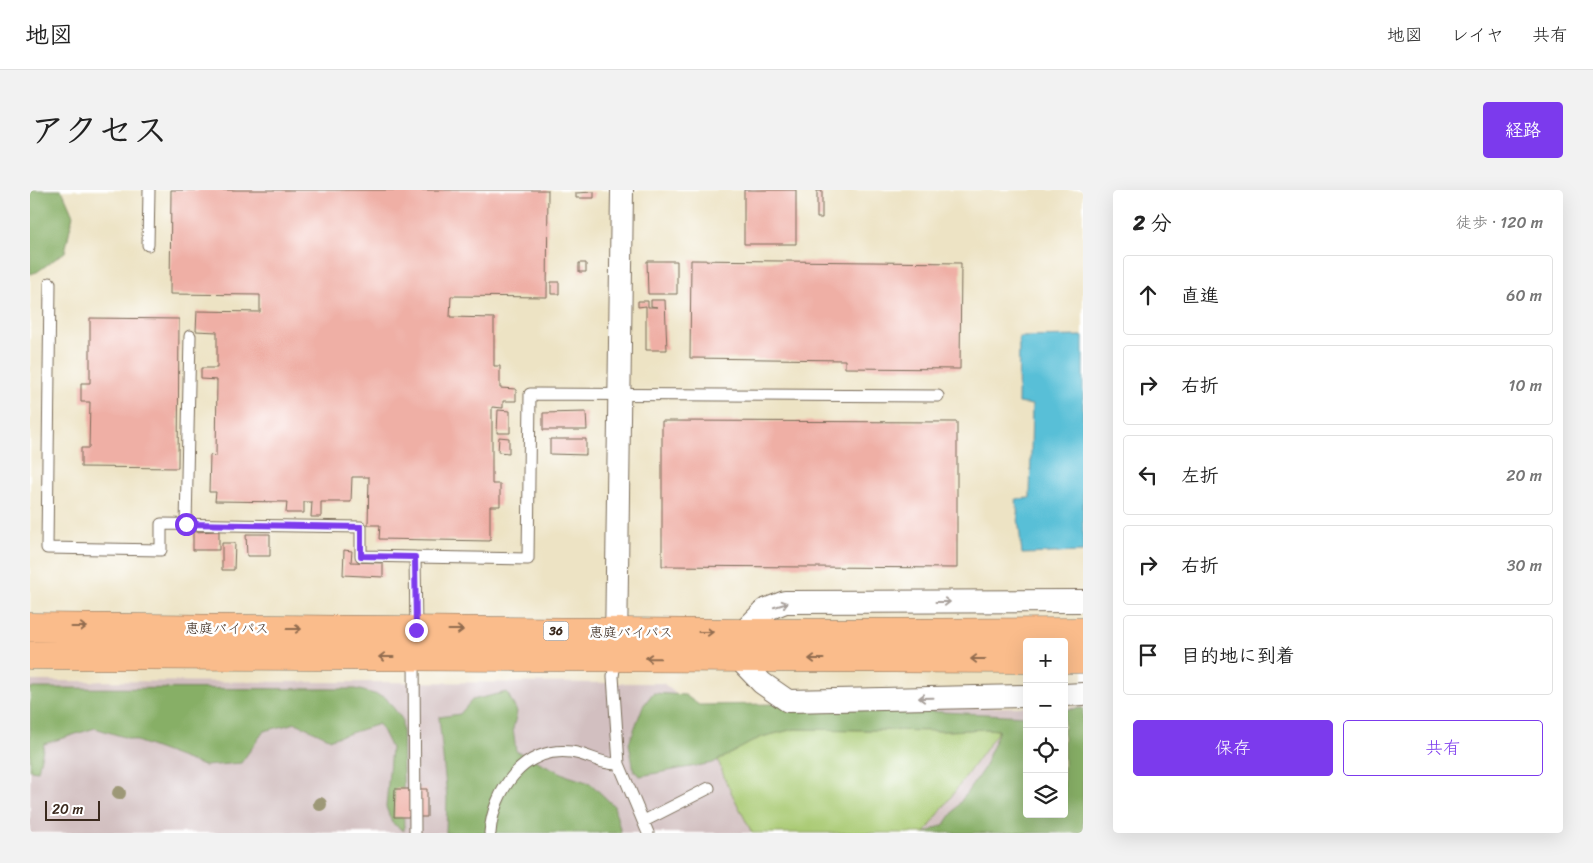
<!DOCTYPE html>
<html lang="ja">
<meta charset="utf-8">
<style>
body{margin:0;font-family:Sriracha,"Klee One",sans-serif;background:#f2f2f2;color:#222}
.controls{position:absolute;right:15px;bottom:15px;display:grid;overflow:hidden;border-radius:5px;box-shadow:0 5px 20px #0002}
.controls button{width:45px;height:45px;display:grid;place-items:center;padding:0;border:0;border-bottom:1px solid #e0e0e0;background:#fff;color:#222;font:25px sans-serif}
.scale{position:absolute;left:15px;bottom:12px;width:55px;box-sizing:border-box;padding-left:5px;border:2px solid #3b2a1e;border-top:0;font-size:14px;line-height:18px;white-space:nowrap;color:#3b2a1e;-webkit-text-stroke:4px #fff;paint-order:stroke}
.stop{position:absolute;width:15px;height:15px;margin:-11px;border:4px solid #7c3aed;border-radius:50%;background:#fff}
.stop.end{background:#7c3aed;border-color:#fff;box-shadow:0 1px 5px #0008}
.list{margin:0;padding:0;list-style:none}
h2{display:flex;justify-content:space-between;align-items:center;height:65px;margin:0;padding:0 20px;font-size:21px}
h2 small{font-size:16px;font-weight:400;color:#767676}
.list li{display:grid;grid-template-columns:32px 1fr auto;gap:15px;align-items:center;box-sizing:border-box;height:80px;margin:0 10px 10px;padding:0 10px;border:1px solid #e0e0e0;border-radius:5px}
.list b{display:block;font-size:19px;white-space:nowrap}
.list em{font-size:16px;font-style:normal;color:#767676}
.actions{display:flex;gap:10px;padding:15px 20px}
.actions a{flex:1;padding:11px 0;border:1px solid #7c3aed;border-radius:5px;text-align:center;font-size:18px;color:#7c3aed}
.actions .main{background:#7c3aed;color:#fff}
.icon{flex:none;width:28px;height:28px;fill:none;stroke:currentColor;stroke-width:2;stroke-linecap:round;stroke-linejoin:round}
.map{position:relative;flex:none;width:1053px;height:643px;overflow:hidden;border-radius:5px}
header{display:flex;align-items:center;gap:30px;box-sizing:border-box;height:70px;padding:0 25px;background:#fff;border-bottom:1px solid #e0e0e0}
header strong{font-size:24px}
nav{display:flex;gap:28px;margin-inline-start:auto;font-size:18px}
.intro{display:flex;align-items:center;justify-content:space-between;box-sizing:border-box;height:120px;padding:0 30px}
h1{margin:0;font-size:35px}
.button{padding:12px 22px;border-radius:5px;background:#7c3aed;color:#fff;font-size:18px;font-weight:700}
main{display:flex;gap:30px;padding:0 30px}
aside{flex:1;background:#fff;border-radius:5px;box-shadow:0 5px 20px #0002}
.map>svg:first-child{display:block}
.industrial{fill:#d2bfc0}
.green{fill:#aacb74;stroke:#727a49}
.forest{fill:#87af66;stroke:#616c42}
.water{fill:#59bfd7;stroke:#4a747a}
.building{fill:#efafa5}
.lines{fill:none;stroke-linecap:round;stroke-linejoin:round}
.lane-casing{stroke:#796b58;stroke-width:13}
.street-casing{stroke:#796b58;stroke-width:24}
.highway-casing{stroke:#796b58;stroke-width:29}
.lane{stroke:#fff;stroke-width:11}
.street{stroke:#fff;stroke-width:22}
.highway{stroke:#fabc8b;stroke-width:28}
.tree{fill:#9d9877}
.oneway{stroke:#a79f9a}
.oneway2{stroke:#916c4f}
.route{stroke:#7c3aed;stroke-width:6}
.labels{text-anchor:middle;dominant-baseline:central;stroke-width:5;stroke-linejoin:round;paint-order:stroke}
.shield{fill:#fff;stroke:#766a62;stroke-width:1}
.shield-label{font-size:12px;font-weight:bold;fill:#3b2a1e}
.street-label{font-size:14px;fill:#3b2a1e;stroke:#fff}
</style>
<header>
<strong>地図</strong>
<nav><a>地図</a><a>レイヤ</a><a>共有</a></nav>
</header>
<div class="intro"><h1>アクセス</h1><a class="button">経路</a></div>
<main>
<div class="map">
<svg width="1053" height="643" viewBox="0 0 1053 643">
<rect width="100%" height="100%" fill="#fff"/>
<filter id="ink" filterUnits="userSpaceOnUse"><feTurbulence type="fractalNoise" baseFrequency=".02" numOctaves="2"/><feDisplacementMap in="SourceGraphic" scale="10" xChannelSelector="R" yChannelSelector="G"/><feConvolveMatrix kernelMatrix="1 2 1 2 8 2 1 2 1" color-interpolation-filters="sRGB"/></filter>
<filter id="wash" filterUnits="userSpaceOnUse"><feTurbulence type="fractalNoise" baseFrequency=".0096" numOctaves="4" result="noise"/><feDisplacementMap in="SourceGraphic" scale="20" xChannelSelector="R" yChannelSelector="G"/><feGaussianBlur stdDeviation="1.12" result="paint"/><feColorMatrix in="noise" values="0 0 0 0 0 0 0 0 0 0 0 0 0 0 0 0 0 1.4 0 .05"/><feComposite in="paint" operator="in"/></filter>
<g filter="url(#wash)">
<rect width="100%" height="100%" fill="#ede3c4"/>
<path class="industrial" d="M0,491L633,493L665,519L997,517V624H1034V517H1053V643H0Z"/>
<path class="green" d="M764,539L918,541L956,539L969,540L895,643H722L696,592L688,570L731,547Z"/>
<path class="forest" d="M0,0H31L33,2L43,25L35,62L7,82L0,84Z
M0,498L326,499L355,507L372,529L374,641L362,633L356,617L361,558L349,534L301,549L266,533L234,541L211,573L174,576L104,550L65,538L14,554L8,581L0,580Z
M477,502L487,522L483,539L486,561L538,586L560,593L584,616L591,643H416L417,608L409,527L430,524L442,510Z
M623,503L655,505L669,515L743,514L997,526V624H1034V520L1053,518V643H895L915,634L954,578L969,540L956,539L918,541L764,539L731,547L683,573L610,586L604,581L599,553L613,516Z"/>
<path class="water" d="M1053,146V362L992,364L986,309L1000,308L1002,215L988,213L989,147Z"/>
<g id="blocks">
<path class="building" d="M141,0H518L517,107L421,106L420,127L464,128V176H470V198L486,199V211H473V218L462,217V294H470V316H460V351L349,349L350,335H338L339,287H322L321,312H291V327H281L282,312H274V323H256L257,312L185,311L186,302H179L180,265L186,266L187,190L171,189V178H187V142L166,141L167,121L230,122V105L140,104Z
M714,0H766V54H714Z
M787,1H792V28H787Z
M564,2V8H546V3Z
M661,70L931,73L930,179L815,178V170L660,168Z
M617,71H647V104H618Z
M549,73H556V82H549Z
M521,92H529V104H521Z
M621,110H635L637,160H616V116L608,117V111H618V117H627L621,116Z
M60,128L149,129L148,278L51,277V258H59L60,212H51V193H60Z
M468,220L480,221V243H467Z
M556,222L557,240H513V223Z
M632,231L927,232V378L632,376Z
M469,247L479,248V263L468,262Z
M520,249H556V265L520,264Z
M189,341V360H163V342Z
M216,344H240V366H217Z
M192,353H205L204,380H192Z
M314,360L322,361L321,372L353,373V387L313,385Z
M365,599H397V627H364Z"/>
</g>
</g>
<g filter="url(#ink)">
<use href="#blocks" fill-opacity="0" stroke="#796b58" stroke-width="1"/>
<g class="lines">
<g class="lane-casing">
<path id="lane" d="M118,55L119,0
M20,93L17,358L131,360V334L331,337V366L385,367
M156,335L160,146
M386,441L385,367L498,369L500,204L908,206
M384,465L385,643
M586,467L583,486L589,574L618,643
M614,631L679,598
M460,643C463,601 494,556 541,562C558,564 572,575 589,574"/>
</g>
<g class="street-casing">
<path id="street" d="M712,443L735,420L755,412L1053,411
M586,459L592,0
M708,468L732,493L758,511L997,506
M1034,505L1053,504"/>
</g>
<g class="highway-casing">
<path id="highway" d="M0,437L712,443L1053,442
M0,465L997,469
M1034,469H1053"/>
</g>
<use href="#lane" class="lane"/>
<use href="#street" class="street"/>
<use href="#highway" class="highway"/>
</g>
<g class="tree">
<circle cx="89" cy="603" r="7"/>
<circle cx="290" cy="614" r="7"/>
</g>
<defs><path id="oneway-shaft" d="M-6 0H5M1.5-3L5.5 0L1.5 3" fill="none" stroke-width="1.6" stroke-linecap="round" stroke-linejoin="round" transform="scale(1.25)"/></defs>
<g class="oneway">
<use href="#oneway-shaft" transform="translate(913 412)"/>
<use href="#oneway-shaft" transform="translate(751 415) rotate(-17)"/>
<use href="#oneway-shaft" transform="translate(896 508) rotate(179)"/>
</g>
<g class="oneway2">
<use href="#oneway-shaft" transform="translate(49 437)"/>
<use href="#oneway-shaft" transform="translate(264 439)"/>
<use href="#oneway-shaft" transform="translate(426 440)"/>
<use href="#oneway-shaft" transform="translate(676 442)"/>
<use href="#oneway-shaft" transform="translate(356 467) rotate(-180)"/>
<use href="#oneway-shaft" transform="translate(623 468) rotate(-179)"/>
<use href="#oneway-shaft" transform="translate(786 469) rotate(-180)"/>
<use href="#oneway-shaft" transform="translate(948 469) rotate(-180)"/>
</g>
</g>
<g class="lines" filter="url(#ink)">
<path class="route" d="M156,334L331,337V366L385,367L386,440"/>
</g>
<g class="labels">
<rect class="shield" x="513.5" y="431.5" width="25" height="19" rx="4"/>
<g class="shield-label">
<text x="526" y="441">36</text>
</g>
<g class="street-label">
<text x="197" y="438">恵庭バイパス</text>
<text x="601" y="442">恵庭バイパス</text>
</g>
</g>
</svg>
<div class="controls">
<button>+</button>
<button>−</button>
<button><svg class="icon" aria-label="locate" viewBox="0 0 24 24"><circle cx="12" cy="12" r="6"/><path d="M12 2v4M12 18v4M2 12h4M18 12h4"/></svg></button>
<button><svg class="icon" aria-label="layers" viewBox="0 0 24 24"><path d="M12 4l9 5-9 5-9-5zM3 14l9 5 9-5"/></svg></button>
</div>
<div class="scale">20 m</div>
<div class="stop" style="left:156px;top:334px"></div>
<div class="stop end" style="left:386px;top:440px"></div>
</div>
<aside>
<h2>2 分<small>徒歩 · 120 m</small></h2>
<ul class="list">
<li><svg class="icon" aria-label="ahead" viewBox="0 0 24 24"><path d="M12 20V5M6 11l6-6 6 6"/></svg><div><b>直進</b></div><em>60 m</em></li>
<li><svg class="icon" aria-label="right" viewBox="0 0 24 24"><path d="M7 20v-9h11M14 6l5 5-5 5"/></svg><div><b>右折</b></div><em>10 m</em></li>
<li><svg class="icon" aria-label="left" viewBox="0 0 24 24"><path d="M17 20v-9H6M10 6l-5 5 5 5"/></svg><div><b>左折</b></div><em>20 m</em></li>
<li><svg class="icon" aria-label="right" viewBox="0 0 24 24"><path d="M7 20v-9h11M14 6l5 5-5 5"/></svg><div><b>右折</b></div><em>30 m</em></li>
<li><svg class="icon" aria-label="arrive" viewBox="0 0 24 24"><path d="M6 21V4h12l-3 4 3 4H6"/></svg><div><b>目的地に到着</b></div></li>
</ul>
<div class="actions"><a class="main">保存</a><a>共有</a></div>
</aside>
</main>
